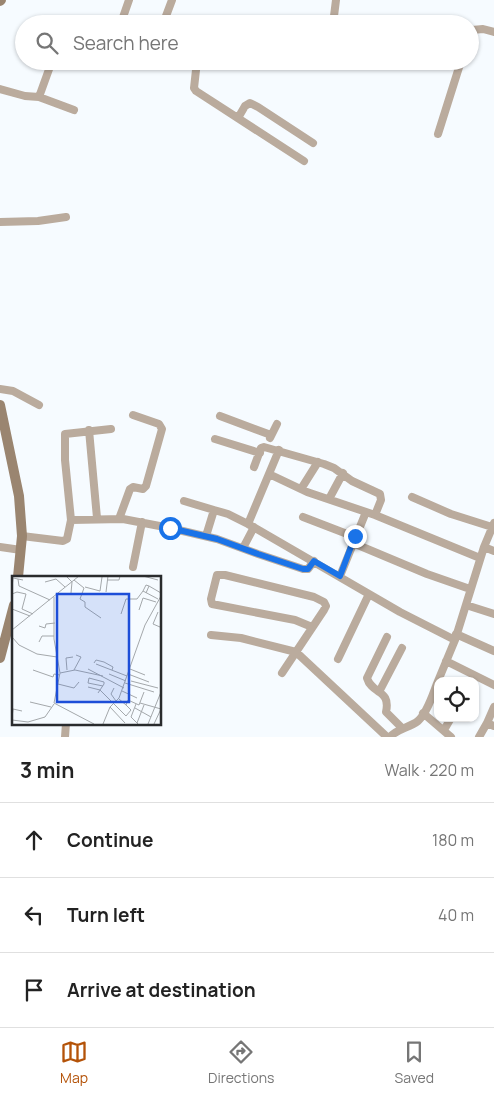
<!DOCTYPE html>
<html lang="en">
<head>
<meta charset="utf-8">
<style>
	:root { --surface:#fff; --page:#f2f2f2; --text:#222; --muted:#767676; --line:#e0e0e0; --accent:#b45309 }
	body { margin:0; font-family:Manrope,sans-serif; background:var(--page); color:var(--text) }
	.controls { position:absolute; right:15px; bottom:15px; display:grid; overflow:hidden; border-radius:10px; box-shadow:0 1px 4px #0004 }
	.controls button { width:45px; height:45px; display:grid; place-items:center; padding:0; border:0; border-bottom:1px solid var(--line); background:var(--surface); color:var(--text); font:25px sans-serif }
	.stop { position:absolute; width:15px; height:15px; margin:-11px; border:4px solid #1a73e8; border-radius:50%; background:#fff }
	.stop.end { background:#1a73e8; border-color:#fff; box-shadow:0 1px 5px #0008 }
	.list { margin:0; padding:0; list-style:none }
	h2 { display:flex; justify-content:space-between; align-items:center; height:65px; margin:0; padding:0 20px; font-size:21px }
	h2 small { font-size:16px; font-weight:400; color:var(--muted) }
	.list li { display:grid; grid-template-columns:32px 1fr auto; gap:15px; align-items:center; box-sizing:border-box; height:75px; padding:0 20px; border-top:1px solid var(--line) }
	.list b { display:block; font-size:19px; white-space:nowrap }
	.list em { font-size:16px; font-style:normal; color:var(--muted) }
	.icon { flex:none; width:28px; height:28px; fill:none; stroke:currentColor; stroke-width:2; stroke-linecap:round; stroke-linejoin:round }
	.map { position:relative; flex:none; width:494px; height:737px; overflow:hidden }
	.search { position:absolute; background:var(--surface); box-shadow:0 1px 4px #0004; left:15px; right:15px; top:15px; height:55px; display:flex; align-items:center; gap:12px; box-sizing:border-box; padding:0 18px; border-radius:28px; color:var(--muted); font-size:19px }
	.sheet { height:290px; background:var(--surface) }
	nav { display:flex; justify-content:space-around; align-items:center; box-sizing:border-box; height:70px; border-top:1px solid var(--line); background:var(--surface); font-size:14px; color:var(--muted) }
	nav a { display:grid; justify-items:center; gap:2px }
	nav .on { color:var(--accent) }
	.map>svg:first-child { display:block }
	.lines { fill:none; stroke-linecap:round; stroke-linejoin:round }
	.street { stroke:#baab9d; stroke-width:8 }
	.secondary { stroke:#9a8570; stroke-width:10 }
	.route { stroke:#1a73e8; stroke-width:6 }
	.inset-road { fill:none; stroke:#a4a8ab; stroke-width:1 }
	.view { fill:#1d4ed8; fill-opacity:0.15; stroke:#1d4ed8; stroke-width:2.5 }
	.inset-edge { fill:none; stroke:#292b2d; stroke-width:2.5 }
</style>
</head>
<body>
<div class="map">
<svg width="494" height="737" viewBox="0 0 494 737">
	<rect width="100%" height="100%" fill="#f6fbff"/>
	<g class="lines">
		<path class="street" d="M121,23L129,0
			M163,24L172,0
			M333,24L336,0
			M470,32L472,30L483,29L494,32
			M197,61L194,88L196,91L304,161
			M0,89L25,96L39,97L74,110
			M39,97L52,61
			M238,118L245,106L250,103L258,107L313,143
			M438,134L461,61
			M0,222L38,221L66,217
			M0,389L13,391L39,405
			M220,416L271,435
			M89,430L97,518
			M270,438L277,424
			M215,439L260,453
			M254,467L261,448L264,447L324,464L334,468L352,481L380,494L381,500L375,515
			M269,474L307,492L375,515L480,558
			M301,489L318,462
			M412,497L451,514L492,527
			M329,499L343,473
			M184,501L214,510L206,536
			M214,510L228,514L248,524L400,612L455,640
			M303,517L355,537
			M119,519L130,489L133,487L143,489L146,486L162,429L159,424L133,415
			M71,520L65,460V434L111,429
			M248,524L279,450
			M22,536L63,541L67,539L71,520L123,519L170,528L217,539L258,554L303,569H308L314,561
			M353,543L427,574L470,589
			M0,547L21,550
			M484,547L494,551
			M243,548L254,527
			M133,567L142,522
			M340,576L366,512
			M466,605L494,614
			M456,634L494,651
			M211,635L241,638L296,652L387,737
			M387,637L367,678C372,695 391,689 386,712L402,728
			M338,659L369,594
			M446,661L494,685
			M282,673L324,610L326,606L324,602L314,597L225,575H217L211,599L212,604L295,620L312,627
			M438,681L455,640L484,547L494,523
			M379,692L402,648
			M423,713L451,737
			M487,723L494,707
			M444,730L451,718
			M65,737L66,723
			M390,737C398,728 409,728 418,721C428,712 433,693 438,681
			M479,737L487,723L494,726"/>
		<path class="secondary" d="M0,1L1,0
			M0,405L19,496L22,536L18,577
			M0,658L14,605"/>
	</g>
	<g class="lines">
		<path class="route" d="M170,528L217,539L258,554L303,569H308L314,561L340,576L355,536"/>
	</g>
	<g transform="translate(12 576)">
		<rect width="149" height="149" fill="#f6fbff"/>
		<path class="inset-road" d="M54,0L60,6L59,17M131,0L146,4M6,3L7,10L38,24M62,4L72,12L68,23L73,26V31L89,42M95,4H107L108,0M33,6L44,3L53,11M137,10L134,9L131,15L146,23M73,11L88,15L90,1M0,12L1,2L11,4M94,16L96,0M134,17L137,10L149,17M0,18L5,16L14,18L10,33L21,38M42,21V63L48,97L42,127L82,148M0,33L18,40M127,34L131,22L144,26M146,36L141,48L148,51M109,38L114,23H125L131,15M27,50L33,52L34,48L43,47M0,54L67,0M0,61L7,69L25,78L45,81M27,66L30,60H42M82,87L84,84L92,86L101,91L100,94M84,88L115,100M76,93L112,112M118,93L133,99M21,94L41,101L42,98L48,99M55,94L54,82L61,81M62,94L69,81L64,79M48,97L63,94L91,100M97,98L114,105M116,98L137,106M119,105L146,112M113,107L142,116M46,108L62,112L67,106M76,111L88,114L114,140L119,134L114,129M102,112L99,118L104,125M110,115L125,122M86,117L92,108V106L77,102L76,107L91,110M107,123L114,129L116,124L127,129L132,116M18,126L39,131M128,127L149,133M124,128L119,141L126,148M98,131L113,147M123,132L139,141M0,142L1,133L10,135M0,144L16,146L33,141L42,128M125,147L132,129M91,148L98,131L107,122L133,49L149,20M136,148L149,116M142,148L149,133"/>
		<path class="view" d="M45,18H117V126H45Z"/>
		<rect width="149" height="149" class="inset-edge"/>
	</g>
</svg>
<div class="controls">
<button><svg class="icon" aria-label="locate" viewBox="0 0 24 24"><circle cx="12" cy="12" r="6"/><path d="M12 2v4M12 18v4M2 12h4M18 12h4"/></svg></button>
</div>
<div class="stop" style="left:170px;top:528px"></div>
<div class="stop end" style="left:355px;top:536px"></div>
<div class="search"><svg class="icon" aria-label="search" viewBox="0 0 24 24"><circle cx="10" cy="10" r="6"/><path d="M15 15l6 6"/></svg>Search here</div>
</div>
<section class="sheet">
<h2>3 min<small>Walk · 220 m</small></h2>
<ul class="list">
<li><svg class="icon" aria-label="ahead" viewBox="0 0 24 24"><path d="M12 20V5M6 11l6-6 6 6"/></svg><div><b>Continue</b></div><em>180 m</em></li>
<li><svg class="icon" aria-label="left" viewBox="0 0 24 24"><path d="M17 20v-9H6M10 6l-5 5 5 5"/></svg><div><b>Turn left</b></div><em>40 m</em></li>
<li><svg class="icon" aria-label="arrive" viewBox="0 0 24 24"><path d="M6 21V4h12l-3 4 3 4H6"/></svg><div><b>Arrive at destination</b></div></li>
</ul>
</section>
<nav>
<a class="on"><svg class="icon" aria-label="map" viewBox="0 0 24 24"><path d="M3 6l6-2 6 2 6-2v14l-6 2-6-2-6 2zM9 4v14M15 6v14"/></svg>Map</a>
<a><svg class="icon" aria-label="directions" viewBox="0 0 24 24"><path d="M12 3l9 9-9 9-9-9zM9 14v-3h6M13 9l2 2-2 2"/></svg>Directions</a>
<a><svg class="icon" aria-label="saved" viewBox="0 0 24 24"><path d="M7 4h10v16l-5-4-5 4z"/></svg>Saved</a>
</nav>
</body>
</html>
